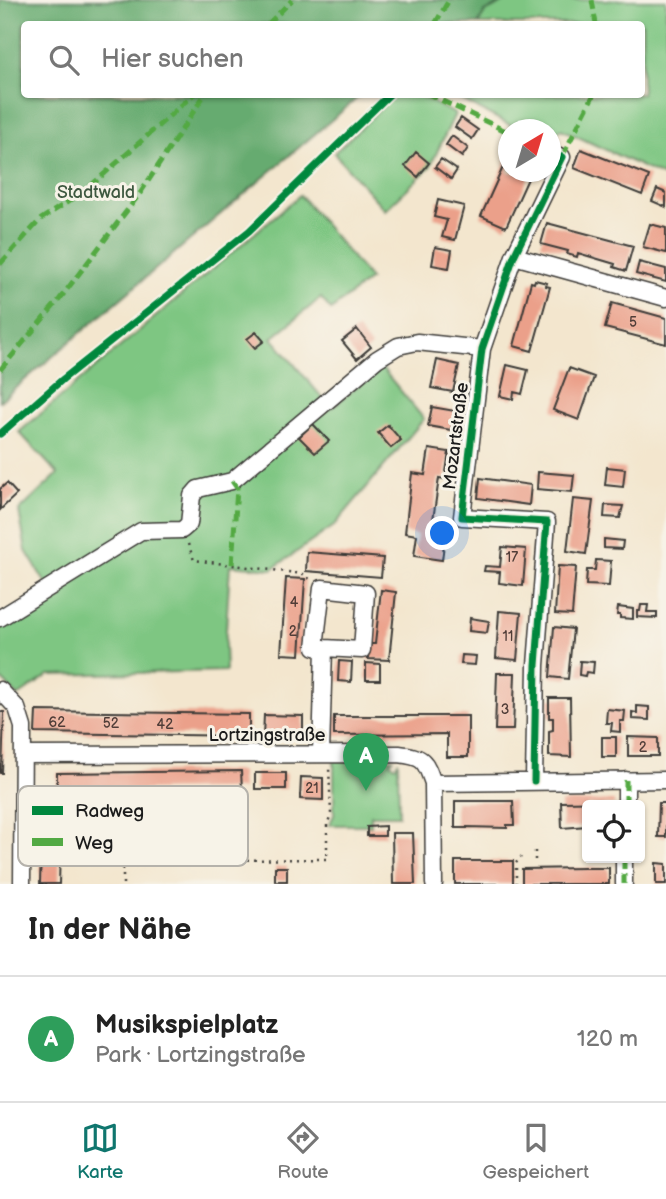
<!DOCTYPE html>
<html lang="de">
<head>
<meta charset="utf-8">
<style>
	:root { --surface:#fff; --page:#f2f2f2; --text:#222; --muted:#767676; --line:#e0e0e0; --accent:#0f766e }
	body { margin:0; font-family:"Balsamiq Sans",sans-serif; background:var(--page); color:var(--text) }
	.controls { position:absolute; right:21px; bottom:21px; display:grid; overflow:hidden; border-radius:7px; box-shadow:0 2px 5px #0004 }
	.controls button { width:63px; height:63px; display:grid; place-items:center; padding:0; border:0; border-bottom:2px solid var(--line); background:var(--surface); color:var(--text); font:35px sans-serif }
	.compass { position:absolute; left:498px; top:119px; width:63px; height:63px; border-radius:50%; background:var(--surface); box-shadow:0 2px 5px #0004; rotate:38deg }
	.you { position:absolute; left:443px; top:534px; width:24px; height:24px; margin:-18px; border:5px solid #fff; border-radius:50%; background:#1a73e8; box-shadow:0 0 0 10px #1a73e833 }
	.badge { display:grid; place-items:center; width:46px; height:46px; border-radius:50%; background:var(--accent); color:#fff; font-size:23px; font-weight:700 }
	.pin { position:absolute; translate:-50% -58px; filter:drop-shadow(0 2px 4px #0008) }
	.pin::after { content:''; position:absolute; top:37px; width:24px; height:21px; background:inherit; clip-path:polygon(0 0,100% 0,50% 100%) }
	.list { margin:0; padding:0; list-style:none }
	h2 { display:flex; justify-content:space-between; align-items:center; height:91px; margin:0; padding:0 28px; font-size:30px }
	h2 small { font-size:23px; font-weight:400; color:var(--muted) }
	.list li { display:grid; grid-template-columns:46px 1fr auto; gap:21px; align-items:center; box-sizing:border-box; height:126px; padding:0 28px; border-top:2px solid var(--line) }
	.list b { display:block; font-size:26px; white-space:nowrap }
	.list p { margin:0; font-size:23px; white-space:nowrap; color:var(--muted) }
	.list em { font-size:23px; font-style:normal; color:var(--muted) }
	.icon { flex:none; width:38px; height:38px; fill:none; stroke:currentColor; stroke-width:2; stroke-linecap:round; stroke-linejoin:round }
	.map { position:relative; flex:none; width:666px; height:884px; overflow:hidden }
	.search { position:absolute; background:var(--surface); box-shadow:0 2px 5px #0004; left:21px; right:21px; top:21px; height:77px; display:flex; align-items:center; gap:18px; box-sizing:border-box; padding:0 24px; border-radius:7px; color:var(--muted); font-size:26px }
	.sheet { height:217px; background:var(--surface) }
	nav { display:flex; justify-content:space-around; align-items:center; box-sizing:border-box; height:98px; border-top:2px solid var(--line); background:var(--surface); font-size:19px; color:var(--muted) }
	nav a { display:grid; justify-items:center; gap:4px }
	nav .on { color:var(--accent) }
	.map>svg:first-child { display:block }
	.green { fill:#7ec682; stroke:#4d714f; stroke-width:2 }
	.forest { fill:#66ab70; stroke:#416446; stroke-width:2 }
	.building { fill:#eba08a }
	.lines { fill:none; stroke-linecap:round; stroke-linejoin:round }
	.minor-casing { stroke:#3c3a37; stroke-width:19 }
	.path { stroke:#3c3a37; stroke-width:2.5; stroke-dasharray:2 5; stroke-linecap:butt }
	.minor { stroke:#fff; stroke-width:16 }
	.quiet { stroke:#52a943; stroke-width:5; stroke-dasharray:10 5; stroke-linecap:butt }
	.cycleway-casing { stroke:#f7f3e8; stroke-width:11 }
	.cycleway { stroke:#00873e; stroke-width:7 }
	.labels { text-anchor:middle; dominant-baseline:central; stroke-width:6; stroke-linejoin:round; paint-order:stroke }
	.number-label { font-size:14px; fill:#503d38 }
	.park-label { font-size:18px; fill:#3e5840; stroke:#f7f3e8 }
	.street-label { font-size:18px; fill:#1c1c1c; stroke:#f7f3e8 }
	.key { fill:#f7f3e8; stroke:#b5b2ab; stroke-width:2 }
	.key-label { font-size:19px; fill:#1c1c1c }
</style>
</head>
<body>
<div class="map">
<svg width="666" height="884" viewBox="0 0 666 884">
	<rect width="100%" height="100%" fill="#f7f3e8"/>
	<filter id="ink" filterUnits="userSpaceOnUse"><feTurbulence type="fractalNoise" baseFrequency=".0143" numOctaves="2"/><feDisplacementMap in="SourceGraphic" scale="14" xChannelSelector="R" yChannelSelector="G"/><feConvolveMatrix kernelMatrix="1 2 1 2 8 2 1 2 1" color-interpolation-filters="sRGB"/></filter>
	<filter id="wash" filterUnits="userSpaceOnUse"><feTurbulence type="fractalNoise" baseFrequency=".00686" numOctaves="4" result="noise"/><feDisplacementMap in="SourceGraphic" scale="28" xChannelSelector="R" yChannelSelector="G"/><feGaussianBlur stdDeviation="1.57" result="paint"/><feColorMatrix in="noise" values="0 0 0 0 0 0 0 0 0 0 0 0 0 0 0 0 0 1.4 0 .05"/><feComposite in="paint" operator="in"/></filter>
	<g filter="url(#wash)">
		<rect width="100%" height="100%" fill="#f3e6ce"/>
		<path class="green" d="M508,0H666V178L561,129L551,137L550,130L518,129L451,95L642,94V24H478L485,12Z
			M395,95H418L455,114L430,167L385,210L334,153Z
			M300,195L370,279L331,310L321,298L272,338L331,408L381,367L424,419L334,526L272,569L230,565L225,646L226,671L49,675L18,696L0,678V625L51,592L26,551L19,511L58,474L19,432Z
			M334,759H393L390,763L395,766L398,762L399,815H371V825H329L334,815Z"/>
		<path class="forest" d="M0,0H508L485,12L478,24H24V94L361,95L0,401Z"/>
		<g id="blocks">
			<path class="building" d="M461,118L478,130L472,139L455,127Z
				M452,136L468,148L462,157L446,145Z
				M581,149L649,176L642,195L574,168Z
				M416,152L429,163L418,177L405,166Z
				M508,156V172H531L506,227L481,216Z
				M441,159L457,170L451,179L435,167Z
				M657,189L666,193V207L652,201Z
				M438,200L464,206L455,240L442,237L447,220L434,217Z
				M547,223L633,246L626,271L614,267L615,264L578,253L577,257L567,254L568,251L541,244Z
				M650,224L666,228V253L643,247Z
				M435,247L452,250L449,268L432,265Z
				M639,262L666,269V282L636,274Z
				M535,280L547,283L546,286L550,287L532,351L514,346L531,282L534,283Z
				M612,303L666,318V344L605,328Z
				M357,329L371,347L357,359L342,341Z
				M256,332L264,341L255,348L247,339Z
				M437,360L459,365L453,392L431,388Z
				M507,365L528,370L522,394L514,392L513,399L500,396Z
				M569,368L594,377L579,420L553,410Z
				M432,407L455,411L451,430L428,426Z
				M313,424L329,441L315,453L299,437Z
				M388,425L401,440L391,448L378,433Z
				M429,449L449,452L445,479L439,478L431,534L445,536L442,560L414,556L417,535L405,533L412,473L425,475Z
				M607,467L625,469L623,487L605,485Z
				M538,472L574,475L572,492L537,489Z
				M480,478L531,485L529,505L478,498Z
				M7,483L17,494L0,510V489Z
				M573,499L593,501L586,554L567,551Z
				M605,505L623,506L620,518L604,517Z
				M604,539L623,541L622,549L604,548Z
				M502,547L526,549L523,586L499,583L500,572L484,571L485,566L500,567Z
				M307,552L383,558L381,577L306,571Z
				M596,560L611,561L609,586L586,585L587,570H595Z
				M558,566L576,567L572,615L555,614Z
				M286,578L305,579L300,655L281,654Z
				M381,590L396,592L389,660L368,659L369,644H375Z
				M641,605H648L647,612H657V618L637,617V611H640Z
				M618,607L633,609V619L620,618V615H617Z
				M499,611L521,613L517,660L496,658Z
				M470,618L489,621L487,633L469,631Z
				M554,627L573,629L568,679L550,677Z
				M462,655L476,656L475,665L461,664Z
				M339,661L352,662L351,682L338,681Z
				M580,661L594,662L593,673L586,672L585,676L579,675Z
				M366,663L380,664V680H366Z
				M497,673H515L513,730H495Z
				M549,698H570L571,757L549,756V731L553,730V718H549Z
				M637,706L649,707V720L632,719V712L637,713Z
				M607,709L625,711L624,721H620V732L611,731L612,723H606Z
				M36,711L249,714V736L35,733Z
				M0,712H4L2,773H0Z
				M264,715L303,716V738L263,737Z
				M334,716H468V757H447V734L334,735Z
				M602,737H616V757H602Z
				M628,737L658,738V756H628Z
				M241,771L242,789L57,791V773Z
				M255,773H286V789H255Z
				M301,777L323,778V800L300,799Z
				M455,801H513L514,825H507V828L467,827V828H455Z
				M614,801V805H587V826L562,828L561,802Z
				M659,803H666V837H658Z
				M42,814L61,815L59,884H40Z
				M385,826V836H367V827Z
				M392,833H413L415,884H393Z
				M455,861H513V884H455Z
				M656,863L666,864V884H656Z
				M275,867H287V881H275Z
				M585,868H609V884H522V869Z"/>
		</g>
	</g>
	<g filter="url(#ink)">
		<use href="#blocks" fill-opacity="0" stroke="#3c3a37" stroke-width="2"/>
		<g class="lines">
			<defs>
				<path id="minor" d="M514,256L666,298
					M0,618L141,531L182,530L189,524L192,496L198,489L232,481L377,359L398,346L417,342L482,349
					M0,690L17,708L23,727L22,884
					M321,753L324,648L315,647L322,588L366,593L362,650L324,648
					M23,755L399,754C424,757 425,760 433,783L666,780
					M534,781L536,665L547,522L462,517L482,349L514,256L562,157
					M433,783L434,884
					M626,805V780
					M624,884V858"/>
			</defs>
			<use href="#minor" class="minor-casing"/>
			<path class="path" d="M188,544L194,560L303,574L311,580
				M535,860V850
				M123,884V861L327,859V825L331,814L329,768
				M516,884V863L521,857"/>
			<use href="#minor" class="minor"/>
			<path class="quiet" d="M592,0L596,24
				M268,24L292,0
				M435,24L449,0
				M428,94L508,132
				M550,151L562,157L594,94
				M0,264L41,219L85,191L194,94
				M0,370L59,300L141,192L205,94
				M232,481L237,488L232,565
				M626,805V780
				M624,884V858"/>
			<defs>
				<path id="cycleway" d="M0,434L63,379L249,231L390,94
					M534,781L536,665L547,522L462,517L482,349L514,256L562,157"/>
			</defs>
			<use href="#cycleway" class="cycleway-casing"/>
			<use href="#cycleway" class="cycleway"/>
		</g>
	</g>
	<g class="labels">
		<g class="number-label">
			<text x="633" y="322">5</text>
			<text x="512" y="557">17</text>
			<text x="294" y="602">4</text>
			<text x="293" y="631">2</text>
			<text x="508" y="636">11</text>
			<text x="505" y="709">3</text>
			<text x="57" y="722">62</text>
			<text x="111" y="723">52</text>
			<text x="165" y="724">42</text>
			<text x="643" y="747">2</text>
			<text x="312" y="788">21</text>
		</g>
		<g class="park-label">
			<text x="96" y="192">Stadtwald</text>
		</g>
		<g class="street-label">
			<text transform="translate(456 436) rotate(-83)">Mozartstraße</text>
			<text x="267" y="735">Lortzingstraße</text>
		</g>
	</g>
	<rect x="18" y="786" width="230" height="80" rx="10" class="key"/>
	<rect x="32" y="806" width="31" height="9" fill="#00873e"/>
	<rect x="32" y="838" width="31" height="8" fill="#52a943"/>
	<g class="key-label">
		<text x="75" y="817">Radweg</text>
		<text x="75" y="849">Weg</text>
	</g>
</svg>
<div class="controls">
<button><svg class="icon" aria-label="locate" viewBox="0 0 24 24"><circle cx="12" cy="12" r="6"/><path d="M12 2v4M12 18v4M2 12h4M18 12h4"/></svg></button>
</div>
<svg class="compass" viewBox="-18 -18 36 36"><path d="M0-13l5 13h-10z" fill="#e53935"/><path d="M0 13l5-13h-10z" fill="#767676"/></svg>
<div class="you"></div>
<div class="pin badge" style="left:366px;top:791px;background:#2e9e5b">A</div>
<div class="search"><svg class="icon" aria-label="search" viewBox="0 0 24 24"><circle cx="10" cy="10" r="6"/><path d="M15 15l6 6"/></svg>Hier suchen</div>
</div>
<section class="sheet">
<h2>In der Nähe<small></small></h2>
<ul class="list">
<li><span class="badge" style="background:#2e9e5b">A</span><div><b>Musikspielplatz</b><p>Park · Lortzingstraße</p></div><em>120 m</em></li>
</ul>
</section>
<nav>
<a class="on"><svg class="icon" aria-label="map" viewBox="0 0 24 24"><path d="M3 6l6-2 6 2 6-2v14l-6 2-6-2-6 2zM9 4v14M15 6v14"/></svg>Karte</a>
<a><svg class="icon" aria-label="directions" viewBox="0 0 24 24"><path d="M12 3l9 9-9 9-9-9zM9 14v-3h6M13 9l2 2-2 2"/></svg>Route</a>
<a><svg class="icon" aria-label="saved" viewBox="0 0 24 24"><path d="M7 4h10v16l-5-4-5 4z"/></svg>Gespeichert</a>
</nav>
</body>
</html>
